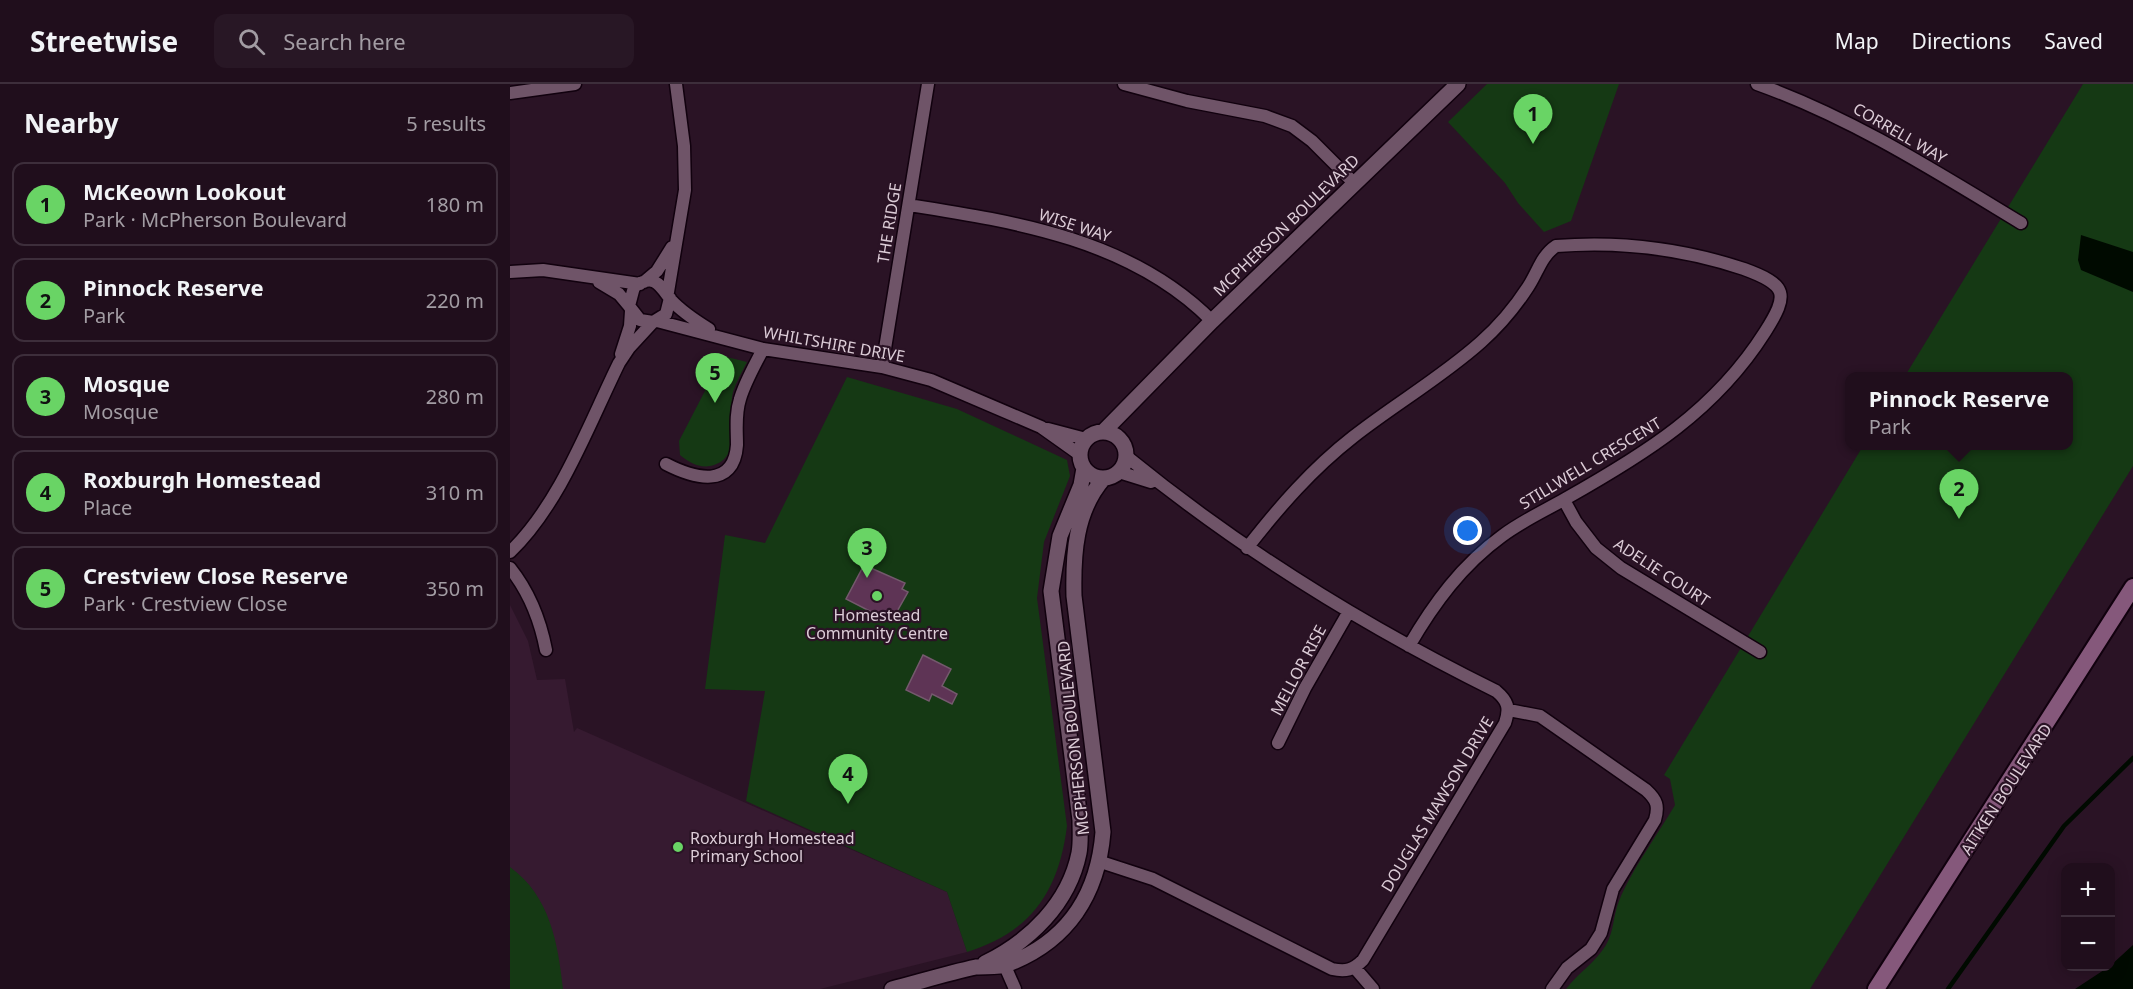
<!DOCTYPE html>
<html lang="en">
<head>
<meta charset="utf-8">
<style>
	:root { --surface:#200e1c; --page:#281725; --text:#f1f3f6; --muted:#a29ca3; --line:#3d2e3b; --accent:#69d465 }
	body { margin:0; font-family:"Noto Sans",sans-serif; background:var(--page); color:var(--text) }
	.controls { position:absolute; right:18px; bottom:18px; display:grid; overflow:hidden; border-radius:12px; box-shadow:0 3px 15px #0003 }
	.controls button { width:54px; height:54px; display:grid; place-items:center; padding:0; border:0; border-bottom:2px solid var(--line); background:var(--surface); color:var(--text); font:30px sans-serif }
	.you { position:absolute; left:958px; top:447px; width:21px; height:21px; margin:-15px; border:4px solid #fff; border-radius:50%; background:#1a73e8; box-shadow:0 0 0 9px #1a73e833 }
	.badge { display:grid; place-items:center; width:39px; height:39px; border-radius:50%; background:var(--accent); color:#111; font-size:20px; font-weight:700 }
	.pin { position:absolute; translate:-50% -50px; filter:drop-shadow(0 2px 3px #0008) }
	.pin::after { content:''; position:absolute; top:32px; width:21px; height:18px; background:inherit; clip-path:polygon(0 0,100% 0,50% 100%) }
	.popup { position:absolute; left:1335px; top:288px; width:228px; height:78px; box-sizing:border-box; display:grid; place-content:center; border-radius:12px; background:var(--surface); filter:drop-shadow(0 2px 4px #0005); font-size:20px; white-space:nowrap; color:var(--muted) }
	.popup b { font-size:22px; color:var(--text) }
	.popup::after { content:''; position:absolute; left:50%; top:100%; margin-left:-12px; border:12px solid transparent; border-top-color:var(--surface) }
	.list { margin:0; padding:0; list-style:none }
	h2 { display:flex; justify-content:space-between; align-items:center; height:78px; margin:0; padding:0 24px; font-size:26px }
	h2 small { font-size:20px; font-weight:400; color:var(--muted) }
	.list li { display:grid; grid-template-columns:39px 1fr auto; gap:18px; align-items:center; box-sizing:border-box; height:84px; margin:0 12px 12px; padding:0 12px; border:2px solid var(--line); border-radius:12px }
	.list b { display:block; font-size:22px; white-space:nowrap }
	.list p { margin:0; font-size:20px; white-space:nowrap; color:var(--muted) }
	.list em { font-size:20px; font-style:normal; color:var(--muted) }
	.icon { flex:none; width:33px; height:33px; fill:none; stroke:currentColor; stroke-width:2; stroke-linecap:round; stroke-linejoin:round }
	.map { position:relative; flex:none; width:1623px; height:905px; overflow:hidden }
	header { display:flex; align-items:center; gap:36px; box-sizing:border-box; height:84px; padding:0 30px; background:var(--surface); border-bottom:2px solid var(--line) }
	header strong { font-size:28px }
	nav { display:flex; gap:33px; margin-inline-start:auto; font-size:21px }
	.search { width:420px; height:54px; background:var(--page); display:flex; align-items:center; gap:15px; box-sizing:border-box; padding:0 21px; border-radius:12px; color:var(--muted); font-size:22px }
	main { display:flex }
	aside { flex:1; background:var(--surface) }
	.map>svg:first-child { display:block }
	.built { fill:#361a30 }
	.green { fill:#153914 }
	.water { fill:#000a00 }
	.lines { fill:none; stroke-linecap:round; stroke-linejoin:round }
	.stream { stroke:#000a00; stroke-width:4.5 }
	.building { fill:#5e3455; stroke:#74596d; stroke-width:1.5 }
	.minor-casing { stroke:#11010e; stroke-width:15 }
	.tertiary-casing { stroke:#11010e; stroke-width:18 }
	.secondary-casing { stroke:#11010e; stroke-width:20 }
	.minor { stroke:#6f5468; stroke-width:12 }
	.tertiary { stroke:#6f5468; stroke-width:15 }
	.secondary { stroke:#85587b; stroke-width:16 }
	.poi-dot { fill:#69d465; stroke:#2a1325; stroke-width:2 }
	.labels { text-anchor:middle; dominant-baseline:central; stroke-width:4.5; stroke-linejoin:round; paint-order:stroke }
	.street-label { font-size:16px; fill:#dcccd7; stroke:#2a1325 }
	.poi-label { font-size:16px; fill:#dcccd7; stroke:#2a1325 }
</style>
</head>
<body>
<header>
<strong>Streetwise</strong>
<div class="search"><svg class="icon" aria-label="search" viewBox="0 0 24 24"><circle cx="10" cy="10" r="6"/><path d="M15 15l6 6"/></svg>Search here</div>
<nav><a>Map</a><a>Directions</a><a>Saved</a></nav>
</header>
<main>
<aside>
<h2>Nearby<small>5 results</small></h2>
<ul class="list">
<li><span class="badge">1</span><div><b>McKeown Lookout</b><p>Park · McPherson Boulevard</p></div><em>180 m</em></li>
<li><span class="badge">2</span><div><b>Pinnock Reserve</b><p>Park</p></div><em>220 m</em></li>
<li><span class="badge">3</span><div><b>Mosque</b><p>Mosque</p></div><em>280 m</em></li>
<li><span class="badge">4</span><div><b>Roxburgh Homestead</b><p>Place</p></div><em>310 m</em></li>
<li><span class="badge">5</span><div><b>Crestview Close Reserve</b><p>Park · Crestview Close</p></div><em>350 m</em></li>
</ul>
</aside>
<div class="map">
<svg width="1623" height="905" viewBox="0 0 1623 905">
	<rect width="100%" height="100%" fill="#2a1325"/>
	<path class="built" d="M0,521L18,557L27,596L55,595L64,648L67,644L437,808L457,868L310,905H0Z"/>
	<path class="green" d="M977,0H1109L1061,137L1034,148L1008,119L995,99L938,38Z
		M1573,0H1623V382L1300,905H1056C1068,889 1086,878 1096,861C1104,847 1103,832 1109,817C1121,787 1148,750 1165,721L1160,695L1154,691L1353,362H1558V292H1395Z
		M213,272L237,278C232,288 226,298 223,308C217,332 235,375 200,382C189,384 178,378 170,371L169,357Z
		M337,293L447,325L557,376L560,392L534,458L527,514L557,742C549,806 522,848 457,868L437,808L236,717L255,607L195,605L215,451L255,459Z
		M0,783C40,812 48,859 53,905H0Z"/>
	<path class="water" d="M1571,151L1623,168V208L1571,186L1568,176Z
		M1623,861V905H1565L1600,882Z"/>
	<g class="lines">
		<path class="stream" d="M1438,905L1554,742L1623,674"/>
	</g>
	<path class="building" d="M354,481L395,499L392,505L398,508L381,538L336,515Z
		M413,571L441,585L432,602L447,610L442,620L422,610L419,617L396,606Z"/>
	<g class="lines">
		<defs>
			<path id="minor" d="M614,0L677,17L755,32L782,42L802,57L844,99
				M1247,0C1342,34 1425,87 1511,139
				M0,9L65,0
				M399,121C507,138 622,156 702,237
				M0,188L33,186L130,200
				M89,198L109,210L119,222
				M134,198L147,187L162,163
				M158,208L175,106L174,62L166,0
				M160,214L156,230L143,238L130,236L119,222L124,203C145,188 150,202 161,216C171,227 186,237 199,245
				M147,237L253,265L372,283L421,296L531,343L569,370
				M111,270L120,242L121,227
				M372,283L418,0
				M538,345L576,355
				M156,380C183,394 224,406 227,361C227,346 225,330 230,315C235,298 245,281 253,265
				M609,388L641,398
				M1054,416L1066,438L1086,464L1111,484L1250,568
				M737,464C769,423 802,385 843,353C885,320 932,293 971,258C989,242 1005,223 1018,203C1028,188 1031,172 1046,162C1109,157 1174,165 1234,185C1278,201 1279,210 1255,248C1205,327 1135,370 1055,415C1034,427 1012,437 992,452C952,481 924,519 899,562
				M0,468C50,420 78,342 109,279L119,264L143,238
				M0,484C20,509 30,535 36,566
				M999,626L1030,632L1136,706C1147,716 1149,722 1145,736L1103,805L1091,849L1081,865L1057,884L1042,905
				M768,659L795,604L838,529
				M591,778L643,795L822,885C836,888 843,886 853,876L995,639C1000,624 998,617 986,607C854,542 730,465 616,372
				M491,873L505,905
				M845,884L863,905"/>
			<path id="tertiary" d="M593,348L702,237L948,0
				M570 371a23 23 0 1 1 46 0a23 23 0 1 1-46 0Z
				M475,879C520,857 559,819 569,769C571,758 570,747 570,736L541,507L550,452L571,401L574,384
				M382,905C409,898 438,889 466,883C476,882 488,884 498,880C558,857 588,810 593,748L564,512C563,471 565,427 594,394"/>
			<path id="secondary" d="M1366,905L1623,503"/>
		</defs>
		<use href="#minor" class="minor-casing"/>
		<use href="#tertiary" class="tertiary-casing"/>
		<use href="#secondary" class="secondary-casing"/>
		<use href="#minor" class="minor"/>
		<use href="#tertiary" class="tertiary"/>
		<use href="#secondary" class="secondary"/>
	</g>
	<g class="poi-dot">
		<circle cx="367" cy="512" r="6"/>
		<circle cx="168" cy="763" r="6"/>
	</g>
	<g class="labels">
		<g class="street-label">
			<text transform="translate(1390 49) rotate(30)">CORRELL WAY</text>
			<text transform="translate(379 139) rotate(-81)">THE RIDGE</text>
			<text transform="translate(565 141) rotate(18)">WISE WAY</text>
			<text transform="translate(776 141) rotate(-44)">MCPHERSON BOULEVARD</text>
			<text transform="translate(324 260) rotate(10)">WHILTSHIRE DRIVE</text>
			<text transform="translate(1080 379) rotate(-31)">STILLWELL CRESCENT</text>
			<text transform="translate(1152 488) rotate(33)">ADELIE COURT</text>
			<text transform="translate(788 586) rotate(-62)">MELLOR RISE</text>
			<text transform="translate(563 654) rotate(-96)">MCPHERSON BOULEVARD</text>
			<text transform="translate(1496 705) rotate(-57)">AITKEN BOULEVARD</text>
			<text transform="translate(927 720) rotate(-59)">DOUGLAS MAWSON DRIVE</text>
		</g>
		<g class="poi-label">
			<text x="367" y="531">Homestead<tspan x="367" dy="18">Community Centre</tspan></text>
			<text x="180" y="754" text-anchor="start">Roxburgh Homestead<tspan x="180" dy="18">Primary School</tspan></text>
		</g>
	</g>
</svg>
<div class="controls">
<button>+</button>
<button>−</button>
</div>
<div class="you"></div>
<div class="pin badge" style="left:1023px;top:60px">1</div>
<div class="pin badge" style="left:1449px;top:435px">2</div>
<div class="popup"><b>Pinnock Reserve</b>Park</div>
<div class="pin badge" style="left:357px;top:494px">3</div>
<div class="pin badge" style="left:338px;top:720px">4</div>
<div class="pin badge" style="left:205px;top:319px">5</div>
</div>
</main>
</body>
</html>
